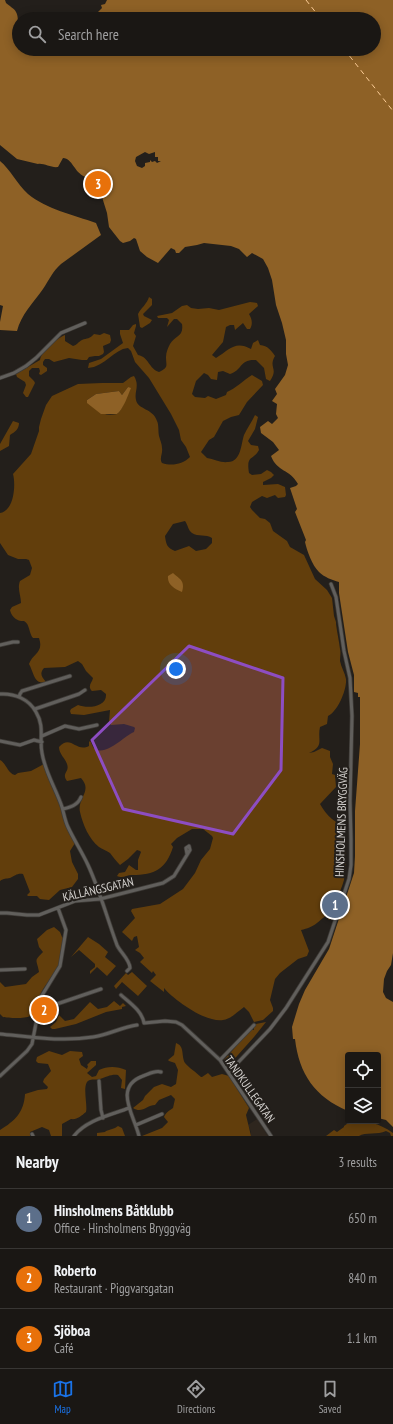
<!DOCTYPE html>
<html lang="en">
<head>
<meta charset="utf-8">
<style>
	:root { --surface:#1a1714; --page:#272422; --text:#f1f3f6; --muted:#9f9fa0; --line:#383634; --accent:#1a73e8 }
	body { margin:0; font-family:"PT Sans Narrow",sans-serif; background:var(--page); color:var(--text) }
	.controls { position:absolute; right:12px; bottom:12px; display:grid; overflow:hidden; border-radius:4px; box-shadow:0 2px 10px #0003 }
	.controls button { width:36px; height:36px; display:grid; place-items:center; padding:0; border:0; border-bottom:1px solid var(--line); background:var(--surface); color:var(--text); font:20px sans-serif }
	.you { position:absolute; left:176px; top:669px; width:14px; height:14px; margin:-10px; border:3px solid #fff; border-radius:50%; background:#1a73e8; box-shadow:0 0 0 6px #1a73e833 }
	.badge { display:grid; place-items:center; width:26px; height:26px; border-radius:50%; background:var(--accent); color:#fff; font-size:13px; font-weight:700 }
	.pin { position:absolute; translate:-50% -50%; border:2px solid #fff; box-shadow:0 1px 4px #0006 }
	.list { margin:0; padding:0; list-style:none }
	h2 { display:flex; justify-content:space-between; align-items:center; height:52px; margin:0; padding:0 16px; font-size:17px }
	h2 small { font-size:13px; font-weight:400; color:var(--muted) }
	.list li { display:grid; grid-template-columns:26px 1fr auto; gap:12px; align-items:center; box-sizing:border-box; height:60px; padding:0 16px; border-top:1px solid var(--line) }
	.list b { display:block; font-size:15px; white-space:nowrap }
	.list p { margin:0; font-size:13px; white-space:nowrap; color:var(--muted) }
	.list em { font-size:13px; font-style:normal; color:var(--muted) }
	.icon { flex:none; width:22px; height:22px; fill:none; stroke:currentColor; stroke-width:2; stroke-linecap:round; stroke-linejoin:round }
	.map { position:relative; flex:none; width:393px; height:1136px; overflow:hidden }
	.search { position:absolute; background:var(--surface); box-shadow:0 2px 10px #0003; left:12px; right:12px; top:12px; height:44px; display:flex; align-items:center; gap:10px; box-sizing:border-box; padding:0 14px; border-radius:22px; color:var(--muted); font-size:15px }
	.sheet { height:232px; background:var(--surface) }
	nav { display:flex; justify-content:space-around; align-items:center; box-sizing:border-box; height:56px; border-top:1px solid var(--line); background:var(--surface); font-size:11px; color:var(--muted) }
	nav a { display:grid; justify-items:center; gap:2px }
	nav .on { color:var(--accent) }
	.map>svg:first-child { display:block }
	.built { fill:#2e261e }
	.green { fill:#623e0c; fill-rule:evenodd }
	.water { fill:#8e6126; fill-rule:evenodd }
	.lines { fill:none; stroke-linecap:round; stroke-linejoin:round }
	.ferry { stroke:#fdcd96; stroke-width:1; stroke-dasharray:5 4; stroke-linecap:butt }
	.minor-casing { stroke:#3f3c38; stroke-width:4.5 }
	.minor { stroke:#615f5c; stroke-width:3 }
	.marked { fill:#8d4dc2; fill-opacity:0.2; stroke:#8d4dc2; stroke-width:3; stroke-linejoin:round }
	.labels { text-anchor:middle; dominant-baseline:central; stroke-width:4; stroke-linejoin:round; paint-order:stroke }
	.street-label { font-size:12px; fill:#d5d2cf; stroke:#231f1b }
</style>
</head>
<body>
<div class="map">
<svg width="393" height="1136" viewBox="0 0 393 1136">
	<rect width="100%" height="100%" fill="#231f1b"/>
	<path class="built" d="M257,1119L268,1136H251V1132L248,1125Z"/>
	<path class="green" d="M149,297L152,299V305L143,314L144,316L152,320L150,323L142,328L140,327L138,314C141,308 147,304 149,297Z
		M250,302L257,303L258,306L249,314C252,319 253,324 250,329H247L243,323L235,330L234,325H230L226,327L223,342L212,355L216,358C229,350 235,340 251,349L253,343L258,340L260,345C268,346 271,350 275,356C268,368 279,368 270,381L266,379L264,368L256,360C239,359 243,370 230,374L223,371L218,372L217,380L211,379L208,375L204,373L196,381L192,394L195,397L205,398L208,396L216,399L226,395L227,392C235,389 244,380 252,375L262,381L263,385L247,402L239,415L231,417L223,421L214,437L209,440L201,452L207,458C214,459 221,463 228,462C241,462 241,444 244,435C247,428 252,422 255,415L258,417L255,429L248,441L251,445L258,446L259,450C253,461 246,454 249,473L252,475L261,474L267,470L271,472L274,475L271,478L263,482V485L278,484L285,487L286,495L285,497L278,498L275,495L267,498L262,496L252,502L250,507L252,510L260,518L265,519L270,523L273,531L287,541L290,547L304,555L315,579L327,590L332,598L334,616L336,622V624C337,632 339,641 340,649C341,653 340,657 340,661C341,667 345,673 346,679C347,689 338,711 328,716L327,724L320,727C317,740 325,746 309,753L314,752L322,748L330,751V757L333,764L332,774L335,775L336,787L320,804C323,809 327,815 332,819C334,821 337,822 339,824C349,836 346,865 344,880C342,887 339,894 336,901H333L331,909L333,911L330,920L328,919L327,915C316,923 315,927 301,930L309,951L307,956L298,959L280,973L275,979L270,1000L273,1008V1011L263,1020L254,1022L249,1012L244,1007C237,1012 231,1019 223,1020C206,1023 174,1000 164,988V992L150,981L156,975L153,971L152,973L140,962L144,958L140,953L135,950L139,947L137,936L134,937L132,941L122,932L135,918L131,911L132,909L160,904L183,889L195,873L201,860L210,849L213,838L212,836L203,829H192L177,838L171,844L173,847C166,869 155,875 132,875C126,875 123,879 117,876L119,873L125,872L129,865L136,870H138V860L141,852L140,851L137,850L128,859L120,865C116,861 113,857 110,853C107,851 102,849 99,847C89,839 83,825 80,812C77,798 93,791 81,778L67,781C61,773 70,772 67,764C65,758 59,754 59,747C71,734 76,753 89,746V742L90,741C92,743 92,747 95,749C107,756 124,736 134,732L135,728L134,727L124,724L111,725L109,722L110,710L84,715L71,714L70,711L71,709L78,705C88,709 107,707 106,694L101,690L92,691C87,686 92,683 93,678L86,671L82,664L78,661L65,667L44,668C39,674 42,677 46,682C34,685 34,673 29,664C33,653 44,653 39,638H33C29,634 30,624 24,621C23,621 22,621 21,621C15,620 11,615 10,610L12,607L21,603C21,595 17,589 20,581L30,575L32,568L29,560L26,559H18L8,555L0,543V513C14,511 16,485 13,474L31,454L39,431V427L41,419L46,405L52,396L78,384L102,383H123L131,377L134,376C140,386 134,391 136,400C138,410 153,408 157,421C159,425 158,431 159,436C160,440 162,444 162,448C163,454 159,458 162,463C171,466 182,465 190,457L186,447L181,440L179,430L171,414L149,378L135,362L131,351L128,348C114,349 105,367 88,368L89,363L101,359L123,343L120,334V330H129L133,325L136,324V326L134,333L136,336L133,346L138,355C149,357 149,369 159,372C169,367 166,366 166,357C166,352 168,348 170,344C175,335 184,337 182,324L177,319H174L167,327L169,320L167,318H158L157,316L172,313L182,306L187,305L191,308L198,309L209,308L219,310ZM128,387L130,390C125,398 124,408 117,414C102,417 96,410 87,400L96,394L119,391L122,395ZM185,521C188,525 188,530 192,533C198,537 206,534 212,538V543L206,549L196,551L189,546L175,551C167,548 166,544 165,536L173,524Z
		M104,333L110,335L111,340L110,343L103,346L104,352L103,354L99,356H95L89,357L87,360H82L69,358L54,362L49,359H45L43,362V365L47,368V371L41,375L39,374L40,371L39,368H32L29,371V376L34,381L35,383L28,397H26L23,393L26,385L25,382L17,377L16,374L40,360C42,350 56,339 65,335V341L73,346C77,345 78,342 82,340C87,338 90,339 94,334L100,335Z
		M13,421L19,423C19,429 15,432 10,435L9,446L0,451V444Z
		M0,760C7,764 7,773 15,775L18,773L31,771L44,764L61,808L65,824L75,843L70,851L72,862L78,874V879L72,887L60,890L49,900L40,899L37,896H28L27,895L30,892L23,874C17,873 15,876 10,878C6,879 4,878 0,881Z
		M54,927L60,932L62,937L63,938C64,947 61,963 56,971C51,979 44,986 40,995C37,1003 38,1011 30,1016C25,1019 8,1018 3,1017L0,1014V982L5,987L26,984L32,977L39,972C37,959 33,962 43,952L39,947L37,939L47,930Z
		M88,937L99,944L108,952L105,957L116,966L107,976L97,967L90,974V971L95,967V964L79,950L71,957Z
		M132,972L147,986L138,996L122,982L116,989L114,986L126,973L128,975Z
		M114,1001L120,1006L123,1003L126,1006L122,1007V1009L106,1012L76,1024L55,1029H52L50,1027L56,1022L59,1015L65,1021L74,1019L90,1002L98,1009L107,1007Z
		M266,1022L254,1037L229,1065H227L224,1060L251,1029L254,1030V1026L256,1024Z
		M176,1043C185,1046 181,1056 185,1063C188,1067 197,1073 201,1077H202L208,1073L212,1077L222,1074L229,1076L249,1108L246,1115L251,1136H142L162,1128L168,1122L164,1117C166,1112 169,1111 173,1108L175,1099L171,1095L159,1100L155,1105C147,1105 142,1114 133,1108L143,1100L145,1096L154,1087L162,1084L171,1087L176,1084L178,1070L175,1063L169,1061L168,1060L174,1055Z
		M49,1051L62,1055L70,1051L82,1052L83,1056L79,1059L81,1065L87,1069L88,1066L87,1065L91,1061H96V1065L87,1073L92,1077L96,1076L99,1070C107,1066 117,1066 126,1070L125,1089L121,1088L122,1080L118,1075C111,1074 107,1077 100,1079C96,1080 93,1079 90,1080C81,1082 88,1105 86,1112C81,1116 77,1120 71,1119L62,1124V1136H51L49,1130L42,1127L30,1132V1136H0V1130C15,1121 24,1112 25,1094L38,1090L47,1089L48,1087L43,1082L44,1079L51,1071L48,1064L38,1063L36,1061L37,1057Z
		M351,1121C368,1121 379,1123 393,1133V1136H391L390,1133L386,1131C378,1135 365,1132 359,1136H326L334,1130L337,1132L344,1127V1126Z
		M118,1126L122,1128L125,1136H97V1133L105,1132L106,1131L115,1128Z"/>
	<path class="water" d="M0,0H5L6,3C9,6 14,8 16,12C19,17 17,23 19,28V49H374V19H118L123,15L122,12L121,15L115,19H79L83,13L86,12L88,18L94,13H97L102,8L101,5L105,4L107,0H393V953L391,965L387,971L384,979L383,992L386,998L393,1002V1127L386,1120L378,1118V1055H348V1111C315,1097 299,1074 295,1039H293L292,1027L299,1004L305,990L329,949L354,873L355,856V811L360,744V697H358V693L354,692V675L348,652L339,593V582C332,580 324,577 319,572C312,565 307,551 305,542L306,540L295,512L297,509L290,488L296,486L298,484C290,469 277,472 271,456L279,450L273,442L261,433L260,427L268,421L272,424L278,418L276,414L277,404L272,401L277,394L275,389L285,375L288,365L286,354V340L282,323L276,305L272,280L268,268L263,259L252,253L247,257L239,249L231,246L204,243L197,245L185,247L179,253H176L175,250L171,248L158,263L147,257L140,251L136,239L134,238L130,241L123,243L120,241L109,227L107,213L102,197L108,185L111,184L110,182L111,179L109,178L104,182L101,180V170L97,172L95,169L88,176L85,177C73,171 73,159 63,158L58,167C51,168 44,163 38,164L17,159L0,145ZM145,152L149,154L155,152V157H158V161H161L157,163L155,161L152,162L150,160V162L145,163V166L142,168L137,166L135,161L136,157Z
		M0,161C10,169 17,184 28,194C46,209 74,215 96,223L101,235L61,264C53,271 49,280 43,289C33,303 21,315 17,331L0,330V322L3,306L0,305Z
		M128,387L131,388C128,395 123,410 117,414H101L87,403V400L96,394L119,391L122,395Z
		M173,573C181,580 185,581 182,592C174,589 167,584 168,576Z"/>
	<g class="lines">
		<path class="ferry" d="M306,0L321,19
			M344,49L393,111"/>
		<defs>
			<path id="minor" d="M0,378L14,373L26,366L36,358L61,333L85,323
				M0,645L13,642H18
				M0,694C14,693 29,699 36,712C45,727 39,738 42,753C45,772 56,789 62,807C64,814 65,821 68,827C74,840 82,852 88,865C100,891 107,918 117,945C120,952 130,960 130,968L127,971
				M19,697L20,694L22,691L70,676
				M35,709L79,694L85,690
				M42,736L65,726L79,729L97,725
				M0,741L20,745L34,740L42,742
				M63,809C71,807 78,805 81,797
				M0,913H7L27,915H39L75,901L100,899L163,883L174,876L190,850L189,846L186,848L187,854
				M0,970L25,969
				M121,995C130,1003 142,1011 144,1023L165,1021L176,1022L182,1025L220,1060L271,1136
				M40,1004L54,1005L101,989
				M0,1034C31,1037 62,1042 93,1037C108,1035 122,1027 137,1025
				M220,1060L254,1025
				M229,1072L270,1029L286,1008L328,942L349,879L351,865V839L350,801L352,716L350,678L344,651L336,597L331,584
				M0,1076L27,1051L32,1044L41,997L60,966L66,930L58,908
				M99,1081L101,1110L103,1118
				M136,1125L162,1114
				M32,1134L33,1136
				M74,1136C86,1120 111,1115 129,1108
				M139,1136C134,1115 113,1087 143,1076C149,1074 155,1070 161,1072"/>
		</defs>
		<use href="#minor" class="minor-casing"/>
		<use href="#minor" class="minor"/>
	</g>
	<path class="marked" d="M189,646L283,678L281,770L233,834L123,809L92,740Z"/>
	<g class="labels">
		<g class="street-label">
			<text transform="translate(341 822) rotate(-88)">HINSHOLMENS BRYGGVÄG</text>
			<text transform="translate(98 889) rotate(-13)">KÄLLÄNGSGATAN</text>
			<text transform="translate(250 1089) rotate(55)">TANDKULLEGATAN</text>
		</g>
	</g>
</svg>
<div class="controls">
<button><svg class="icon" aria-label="locate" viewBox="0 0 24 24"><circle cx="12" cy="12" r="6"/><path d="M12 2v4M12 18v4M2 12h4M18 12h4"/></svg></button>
<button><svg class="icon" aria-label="layers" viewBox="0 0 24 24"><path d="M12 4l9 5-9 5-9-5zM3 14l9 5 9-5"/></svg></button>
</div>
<div class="you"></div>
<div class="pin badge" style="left:335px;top:905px;background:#5c6f8a">1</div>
<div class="pin badge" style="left:44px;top:1010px;background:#e8710a">2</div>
<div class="pin badge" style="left:98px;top:184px;background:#e8710a">3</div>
<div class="search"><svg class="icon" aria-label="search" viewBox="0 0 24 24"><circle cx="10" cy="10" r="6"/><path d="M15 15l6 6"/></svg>Search here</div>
</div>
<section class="sheet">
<h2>Nearby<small>3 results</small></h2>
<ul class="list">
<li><span class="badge" style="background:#5c6f8a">1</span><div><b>Hinsholmens Båtklubb</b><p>Office · Hinsholmens Bryggväg</p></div><em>650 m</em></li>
<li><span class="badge" style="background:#e8710a">2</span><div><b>Roberto</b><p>Restaurant · Piggvarsgatan</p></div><em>840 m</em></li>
<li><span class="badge" style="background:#e8710a">3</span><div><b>Sjöboa</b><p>Café</p></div><em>1.1 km</em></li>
</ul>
</section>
<nav>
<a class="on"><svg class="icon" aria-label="map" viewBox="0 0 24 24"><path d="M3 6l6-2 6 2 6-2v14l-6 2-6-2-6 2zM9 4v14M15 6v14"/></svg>Map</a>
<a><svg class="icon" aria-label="directions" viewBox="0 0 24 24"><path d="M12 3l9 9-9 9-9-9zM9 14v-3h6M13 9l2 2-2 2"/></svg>Directions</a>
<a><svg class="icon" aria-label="saved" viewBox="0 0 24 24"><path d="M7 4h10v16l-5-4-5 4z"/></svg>Saved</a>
</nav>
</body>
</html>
